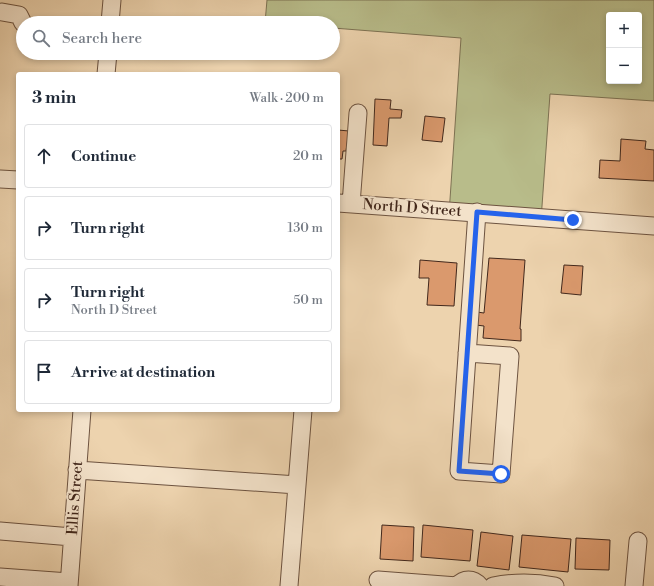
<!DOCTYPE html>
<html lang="en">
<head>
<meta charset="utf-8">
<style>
	:root { --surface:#fff; --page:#f6f6f7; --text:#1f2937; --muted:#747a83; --line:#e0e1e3 }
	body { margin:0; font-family:"Libre Bodoni",serif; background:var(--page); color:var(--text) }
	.controls { position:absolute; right:12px; top:12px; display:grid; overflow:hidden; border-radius:4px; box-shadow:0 2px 6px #0003 }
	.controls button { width:36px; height:36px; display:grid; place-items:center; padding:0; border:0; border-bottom:1px solid var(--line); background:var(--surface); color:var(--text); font:20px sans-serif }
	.stop { position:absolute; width:12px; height:12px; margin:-9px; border:3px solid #2563eb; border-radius:50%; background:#fff }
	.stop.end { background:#2563eb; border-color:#fff; box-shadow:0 1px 4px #0008 }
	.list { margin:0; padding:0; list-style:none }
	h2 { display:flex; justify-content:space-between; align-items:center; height:52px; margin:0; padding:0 16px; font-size:17px }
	h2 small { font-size:13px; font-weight:400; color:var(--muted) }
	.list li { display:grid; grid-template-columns:26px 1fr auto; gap:12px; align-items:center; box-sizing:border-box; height:64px; margin:0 8px 8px; padding:0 8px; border:1px solid var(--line); border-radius:4px }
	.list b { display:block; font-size:15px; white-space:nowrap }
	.list p { margin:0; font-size:13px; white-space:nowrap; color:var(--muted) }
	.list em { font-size:13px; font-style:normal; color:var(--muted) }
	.icon { flex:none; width:22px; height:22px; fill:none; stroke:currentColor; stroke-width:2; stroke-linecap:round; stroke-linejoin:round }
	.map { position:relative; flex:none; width:654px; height:586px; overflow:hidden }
	.search { position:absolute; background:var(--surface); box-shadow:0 2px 6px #0003; left:16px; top:16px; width:324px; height:44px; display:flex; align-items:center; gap:10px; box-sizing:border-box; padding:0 14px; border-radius:22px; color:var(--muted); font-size:15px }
	.panel { position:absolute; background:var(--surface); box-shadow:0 2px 6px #0003; left:16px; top:72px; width:324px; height:340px; border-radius:4px }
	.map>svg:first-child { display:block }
	.green { fill:#b8bc8a; stroke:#7d7253; fill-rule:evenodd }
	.building { fill:#da996d; stroke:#42281c }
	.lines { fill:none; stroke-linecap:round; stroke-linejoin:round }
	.minor-casing { stroke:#6d5340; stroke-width:19 }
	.minor { stroke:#f3e2ca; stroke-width:17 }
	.route { stroke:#2563eb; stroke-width:5 }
	.labels { text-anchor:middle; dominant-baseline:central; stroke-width:4; stroke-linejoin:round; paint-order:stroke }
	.street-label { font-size:15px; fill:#42281c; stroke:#f3e2ca }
</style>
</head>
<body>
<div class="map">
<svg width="654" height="586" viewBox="0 0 654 586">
	<rect width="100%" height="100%" fill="#edd3ae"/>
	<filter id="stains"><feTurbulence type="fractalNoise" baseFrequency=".005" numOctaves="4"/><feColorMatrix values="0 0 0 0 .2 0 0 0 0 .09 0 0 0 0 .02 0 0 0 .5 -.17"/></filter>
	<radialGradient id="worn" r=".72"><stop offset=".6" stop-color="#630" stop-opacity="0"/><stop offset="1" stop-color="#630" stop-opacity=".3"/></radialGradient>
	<path class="green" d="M267,0H654V101L550,94L541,220L449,214L461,38L333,28V23H265ZM609,15H639V81H609Z"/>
	<path class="building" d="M375,99L391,100L390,109L402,110L401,118H389L387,146L373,145Z
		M425,116L445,118L442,142L422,140Z
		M338,130L349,131L346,151H343L342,159H338Z
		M621,139L646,141L645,149L654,150V181L599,178L600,160L620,161Z
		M489,258L525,260L520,329H521V341L483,338L484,326L476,325L477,312L484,313Z
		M420,260L457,263L454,306L427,305L429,278H419Z
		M564,265L583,266L581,295L561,293Z
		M382,525L414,527L413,561L380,559Z
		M423,525L473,530L470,561L421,557Z
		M481,532L513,536L509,570L477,566Z
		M522,535L571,539L568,572L519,567Z
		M576,538L610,540L609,570L575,569Z"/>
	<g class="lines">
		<defs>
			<path id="minor" d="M2,12L19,15L23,23
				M110,23L112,0
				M106,74L108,53
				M0,179L18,180
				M338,203L654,226
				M351,204L358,113
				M467,353L510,356L501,474L459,471L477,212
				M77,470L297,485
				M0,531L72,537
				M0,577L69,582
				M378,580L457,586
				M69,586L82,410
				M289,586L303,410
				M457,586C464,578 473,578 480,586
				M493,586C514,582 534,582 555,586
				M634,586L638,541"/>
		</defs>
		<use href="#minor" class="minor-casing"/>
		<use href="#minor" class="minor"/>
	</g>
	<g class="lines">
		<path class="route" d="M501,474L459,471L477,212L573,220"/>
	</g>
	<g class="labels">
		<g class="street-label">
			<text transform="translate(412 208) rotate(4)">North D Street</text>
			<text transform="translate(75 498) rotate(-86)">Ellis Street</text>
		</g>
	</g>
	<rect width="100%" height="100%" filter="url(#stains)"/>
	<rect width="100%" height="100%" fill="url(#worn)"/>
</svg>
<div class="controls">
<button>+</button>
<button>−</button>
</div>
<div class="stop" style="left:501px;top:474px"></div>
<div class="stop end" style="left:573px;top:220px"></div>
<div class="search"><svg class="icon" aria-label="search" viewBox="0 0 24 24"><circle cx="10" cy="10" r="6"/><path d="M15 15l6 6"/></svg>Search here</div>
<section class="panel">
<h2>3 min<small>Walk · 200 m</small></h2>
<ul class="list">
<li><svg class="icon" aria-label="ahead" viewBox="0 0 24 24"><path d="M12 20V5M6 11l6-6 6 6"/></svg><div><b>Continue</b></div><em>20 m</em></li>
<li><svg class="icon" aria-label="right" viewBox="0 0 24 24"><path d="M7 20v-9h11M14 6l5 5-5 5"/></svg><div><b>Turn right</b></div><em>130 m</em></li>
<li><svg class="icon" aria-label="right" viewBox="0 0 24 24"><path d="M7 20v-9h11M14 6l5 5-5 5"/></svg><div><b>Turn right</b><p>North D Street</p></div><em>50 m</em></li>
<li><svg class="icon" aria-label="arrive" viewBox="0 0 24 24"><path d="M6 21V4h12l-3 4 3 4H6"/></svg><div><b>Arrive at destination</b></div></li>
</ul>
</section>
</div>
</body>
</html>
